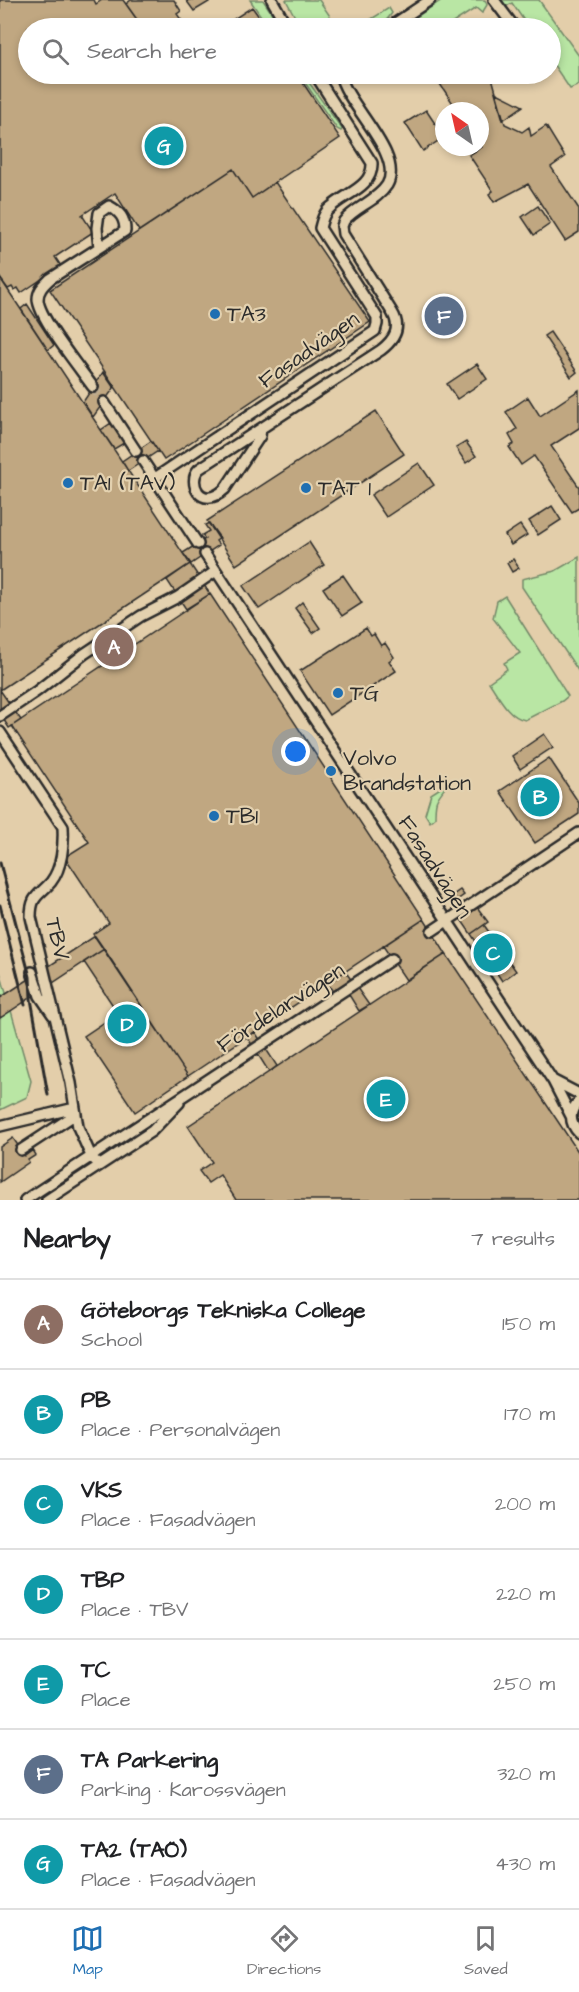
<!DOCTYPE html>
<html lang="en">
<head>
<meta charset="utf-8">
<style>
	:root { --surface:#fff; --page:#f6f6f6; --text:#202124; --muted:#757577; --line:#e0e0e0; --accent:#1f6fb2 }
	body { margin:0; font-family:"Architects Daughter",sans-serif; background:var(--page); color:var(--text) }
	.compass { position:absolute; left:435px; top:102px; width:54px; height:54px; border-radius:50%; background:var(--surface); box-shadow:0 3px 9px #0003; rotate:326deg }
	.you { position:absolute; left:296px; top:752px; width:21px; height:21px; margin:-15px; border:4px solid #fff; border-radius:50%; background:#1a73e8; box-shadow:0 0 0 9px #1a73e833 }
	.badge { display:grid; place-items:center; width:39px; height:39px; border-radius:50%; background:var(--accent); color:#fff; font-size:20px; font-weight:700 }
	.pin { position:absolute; translate:-50% -50%; border:3px solid #fff; box-shadow:0 2px 6px #0006 }
	.list { margin:0; padding:0; list-style:none }
	h2 { display:flex; justify-content:space-between; align-items:center; height:78px; margin:0; padding:0 24px; font-size:26px }
	h2 small { font-size:20px; font-weight:400; color:var(--muted) }
	.list li { display:grid; grid-template-columns:39px 1fr auto; gap:18px; align-items:center; box-sizing:border-box; height:90px; padding:0 24px; border-top:2px solid var(--line) }
	.list b { display:block; font-size:22px; white-space:nowrap }
	.list p { margin:0; font-size:20px; white-space:nowrap; color:var(--muted) }
	.list em { font-size:20px; font-style:normal; color:var(--muted) }
	.icon { flex:none; width:33px; height:33px; fill:none; stroke:currentColor; stroke-width:2; stroke-linecap:round; stroke-linejoin:round }
	.map { position:relative; flex:none; width:579px; height:1200px; overflow:hidden }
	.search { position:absolute; background:var(--surface); box-shadow:0 3px 9px #0003; left:18px; right:18px; top:18px; height:66px; display:flex; align-items:center; gap:15px; box-sizing:border-box; padding:0 21px; border-radius:33px; color:var(--muted); font-size:22px }
	.sheet { height:708px; background:var(--surface) }
	nav { display:flex; justify-content:space-around; align-items:center; box-sizing:border-box; height:84px; border-top:2px solid var(--line); background:var(--surface); font-size:16px; color:var(--muted) }
	nav a { display:grid; justify-items:center; gap:3px }
	nav .on { color:var(--accent) }
	.map>svg:first-child { display:block }
	.green { fill:#b9e6a4; stroke:#728868; stroke-width:1.5 }
	.building { fill:#c0a781; stroke:#2b2b2b; stroke-width:1.5 }
	.lines { fill:none; stroke-linecap:round; stroke-linejoin:round }
	.minor-tunnel { stroke:#bead91; stroke-width:9; stroke-dasharray:9 4.5; stroke-linecap:butt }
	.minor-casing { stroke:#2b2b2b; stroke-width:14 }
	.minor { stroke:#e3d1af; stroke-width:9 }
	.rail { stroke:#2b2b2b; stroke-width:3 }
	.poi-dot { fill:#1f6fb2; stroke:#e3d1af; stroke-width:2 }
	.labels { text-anchor:middle; dominant-baseline:central; stroke-width:4.5; stroke-linejoin:round; paint-order:stroke }
	.poi-label { font-size:22px; fill:#2b2b2b; stroke:#e3d1af; text-anchor:start }
	.street-label { font-size:22px; fill:#2b2b2b; stroke:#e3d1af }
</style>
</head>
<body>
<div class="map">
<svg width="579" height="1200" viewBox="0 0 579 1200">
	<rect width="100%" height="100%" fill="#e3ceaa"/>
	<filter id="ink" filterUnits="userSpaceOnUse"><feTurbulence type="fractalNoise" baseFrequency=".0167" numOctaves="2"/><feDisplacementMap in="SourceGraphic" scale="12" xChannelSelector="R" yChannelSelector="G"/><feConvolveMatrix kernelMatrix="1 2 1 2 8 2 1 2 1" color-interpolation-filters="sRGB"/></filter>
	<g filter="url(#ink)">
		<path class="green" d="M250,0H263L275,18L280,28H269Z
			M286,0H319L338,28H301Z
			M442,0H485L487,5L482,13L476,8L445,28H425L420,22L412,27L409,22Z
			M499,0H539L579,56V85L570,89L551,61L550,28H529L512,3L505,7Z
			M389,8L392,13C383,27 373,29 357,28Z
			M299,74H303L342,129L341,131L337,129Z
			M579,557V672L522,587V579L555,571Z
			M505,596L568,696L562,701L525,720C508,717 498,695 489,682L507,669L504,663L520,653L493,618L497,601Z
			M448,783C437,800 435,796 435,818L430,822L425,814L431,794Z
			M0,972L31,1081L27,1097L0,1110Z"/>
		<path class="building" d="M0,0H94L96,4L102,0H123L143,28H28V74H297L340,138L252,198L233,169L139,231L115,193L82,215L93,232L55,257L61,266L21,293L18,288L14,290L12,287L8,289L0,278Z
			M131,0H174L181,11L177,14L187,28H143L126,4Z
			M186,0H208L209,2L194,11Z
			M252,7L267,28H220Z
			M442,74H491L505,124L522,132L529,127L531,136L546,126L565,157L551,167L579,209V232L565,241L528,184L494,202L489,194L493,191L469,155L482,147L480,144V111H458L436,78Z
			M495,92L523,106L503,120Z
			M426,110L444,137L423,151L405,123Z
			M233,169L252,198L275,182L370,322L164,460L50,290Z
			M538,206L550,224L534,235L522,217Z
			M0,278L190,564L0,690Z
			M27,304L54,345L48,350L21,309Z
			M550,332L577,372L571,377L544,336Z
			M477,364L487,379L457,399L447,384Z
			M103,372L114,388L93,417L83,402Z
			M579,390V428L551,446L579,487V508L572,512L534,456L521,465L509,447L514,444L509,435L517,429L506,412L528,397L540,416Z
			M376,411L404,454L236,565L207,521Z
			M111,423L124,443L114,449L101,430Z
			M151,441L158,451L128,471L122,461Z
			M466,442L476,456L466,463L456,448Z
			M419,463L434,485L386,517L371,495Z
			M552,506L561,520L538,535L529,521Z
			M209,523L220,538L216,541L219,545L191,564L183,553L205,539L202,535L209,531L205,525Z
			M520,525L527,535L511,545L505,535Z
			M309,542L324,565L259,609L243,586Z
			M513,559L519,568L512,572L507,563Z
			M190,564L210,594L186,609L167,580Z
			M343,575L362,603L342,616L323,588Z
			M210,594L424,919L188,1076L93,934L109,923L65,857L89,842L12,726Z
			M302,602L320,628L313,633L295,608Z
			M366,628L371,636L374,634L381,646L385,643L394,657L389,661L396,671L329,715L300,671Z
			M0,690L21,720L9,728L0,714Z
			M544,734L553,747L520,769L512,756Z
			M549,758L579,803V814L535,843L500,791Z
			M460,890L464,895L457,900L453,895Z
			M477,907L488,922L471,934L460,918Z
			M424,919L446,954L406,980L383,946Z
			M484,925L516,971L502,981L471,934Z
			M95,936L104,949L0,1018V998Z
			M104,949L188,1076L135,1112L84,1036L118,1013L84,962Z
			M446,954L579,1153V1200H236L220,1175L208,1183L199,1171L212,1162L188,1126Z
			M345,971L369,1005L359,1011L343,985L333,992L328,984Z
			M255,1032L277,1066L269,1072L247,1037Z
			M13,1138L25,1156L33,1150L36,1155L28,1160L29,1162L0,1182V1147Z"/>
		<g class="lines">
			<path class="minor-tunnel" d="M93,387L104,402"/>
			<defs>
				<path id="minor" d="M272,0L288,28
					M494,0L515,28
					M388,28L430,0
					M93,387C81,370 38,317 38,299C38,290 44,285 50,279L125,231C125,218 120,212 109,206L99,213L97,228L99,247
					M104,402L136,451
					M261,429L260,436L225,489C200,512 187,481 199,469L381,350C394,340 402,328 392,312L343,234L342,226L344,221C355,207 377,201 387,185C405,155 346,105 340,74
					M143,461L198,544
					M155,478L375,331L377,324V317L320,228C322,220 324,212 331,207C346,193 373,187 372,163L315,74
					M205,554L553,1081L571,1116
					M0,716L37,691L84,654L141,616L178,597L216,571
					M0,732L63,827C64,844 62,868 51,882C39,896 31,895 31,917L71,1083L78,1127L91,1156L99,1165
					M432,931L579,833
					M32,972L40,996L53,1015
					M554,1081L579,1094
					M579,1101C569,1111 569,1123 579,1133
					M0,1126L75,1108
					M21,1150L76,1114
					M25,1200L392,959
					M47,1200L152,1131L179,1103"/>
			</defs>
			<use href="#minor" class="minor-casing"/>
			<use href="#minor" class="minor"/>
			<path class="rail" d="M0,863L30,977L31,999L48,1095
				M0,905L25,1005"/>
		</g>
	</g>
	<g class="poi-dot">
		<circle cx="215" cy="314" r="6"/>
		<circle cx="68" cy="483" r="6"/>
		<circle cx="306" cy="488" r="6"/>
		<circle cx="338" cy="693" r="6"/>
		<circle cx="331" cy="771" r="6"/>
		<circle cx="214" cy="816" r="6"/>
	</g>
	<g class="labels">
		<g class="poi-label">
			<text x="227" y="314">TA3</text>
			<text x="80" y="483">TA1 (TAV)</text>
			<text x="318" y="488">TAT 1</text>
			<text x="350" y="693">TG</text>
			<text x="343" y="758">Volvo<tspan x="343" dy="25">Brandstation</tspan></text>
			<text x="226" y="816">TB1</text>
		</g>
		<g class="street-label">
			<text transform="translate(309 350) rotate(-35)">Fasadvägen</text>
			<text transform="translate(435 867) rotate(57)">Fasadvägen</text>
			<text transform="translate(57 939) rotate(77)">TBV</text>
			<text transform="translate(281 1008) rotate(-33)">Fördelarvägen</text>
		</g>
	</g>
</svg>
<svg class="compass" viewBox="-18 -18 36 36"><path d="M0-13l5 13h-10z" fill="#e53935"/><path d="M0 13l5-13h-10z" fill="#757577"/></svg>
<div class="you"></div>
<div class="pin badge" style="left:114px;top:647px;background:#8d6e63">A</div>
<div class="pin badge" style="left:540px;top:797px;background:#0f9aa8">B</div>
<div class="pin badge" style="left:493px;top:953px;background:#0f9aa8">C</div>
<div class="pin badge" style="left:127px;top:1024px;background:#0f9aa8">D</div>
<div class="pin badge" style="left:386px;top:1099px;background:#0f9aa8">E</div>
<div class="pin badge" style="left:444px;top:316px;background:#5c6f8a">F</div>
<div class="pin badge" style="left:164px;top:146px;background:#0f9aa8">G</div>
<div class="search"><svg class="icon" aria-label="search" viewBox="0 0 24 24"><circle cx="10" cy="10" r="6"/><path d="M15 15l6 6"/></svg>Search here</div>
</div>
<section class="sheet">
<h2>Nearby<small>7 results</small></h2>
<ul class="list">
<li><span class="badge" style="background:#8d6e63">A</span><div><b>Göteborgs Tekniska College</b><p>School</p></div><em>150 m</em></li>
<li><span class="badge" style="background:#0f9aa8">B</span><div><b>PB</b><p>Place · Personalvägen</p></div><em>170 m</em></li>
<li><span class="badge" style="background:#0f9aa8">C</span><div><b>VKS</b><p>Place · Fasadvägen</p></div><em>200 m</em></li>
<li><span class="badge" style="background:#0f9aa8">D</span><div><b>TBP</b><p>Place · TBV</p></div><em>220 m</em></li>
<li><span class="badge" style="background:#0f9aa8">E</span><div><b>TC</b><p>Place</p></div><em>250 m</em></li>
<li><span class="badge" style="background:#5c6f8a">F</span><div><b>TA Parkering</b><p>Parking · Karossvägen</p></div><em>320 m</em></li>
<li><span class="badge" style="background:#0f9aa8">G</span><div><b>TA2 (TAÖ)</b><p>Place · Fasadvägen</p></div><em>430 m</em></li>
</ul>
</section>
<nav>
<a class="on"><svg class="icon" aria-label="map" viewBox="0 0 24 24"><path d="M3 6l6-2 6 2 6-2v14l-6 2-6-2-6 2zM9 4v14M15 6v14"/></svg>Map</a>
<a><svg class="icon" aria-label="directions" viewBox="0 0 24 24"><path d="M12 3l9 9-9 9-9-9zM9 14v-3h6M13 9l2 2-2 2"/></svg>Directions</a>
<a><svg class="icon" aria-label="saved" viewBox="0 0 24 24"><path d="M7 4h10v16l-5-4-5 4z"/></svg>Saved</a>
</nav>
</body>
</html>
